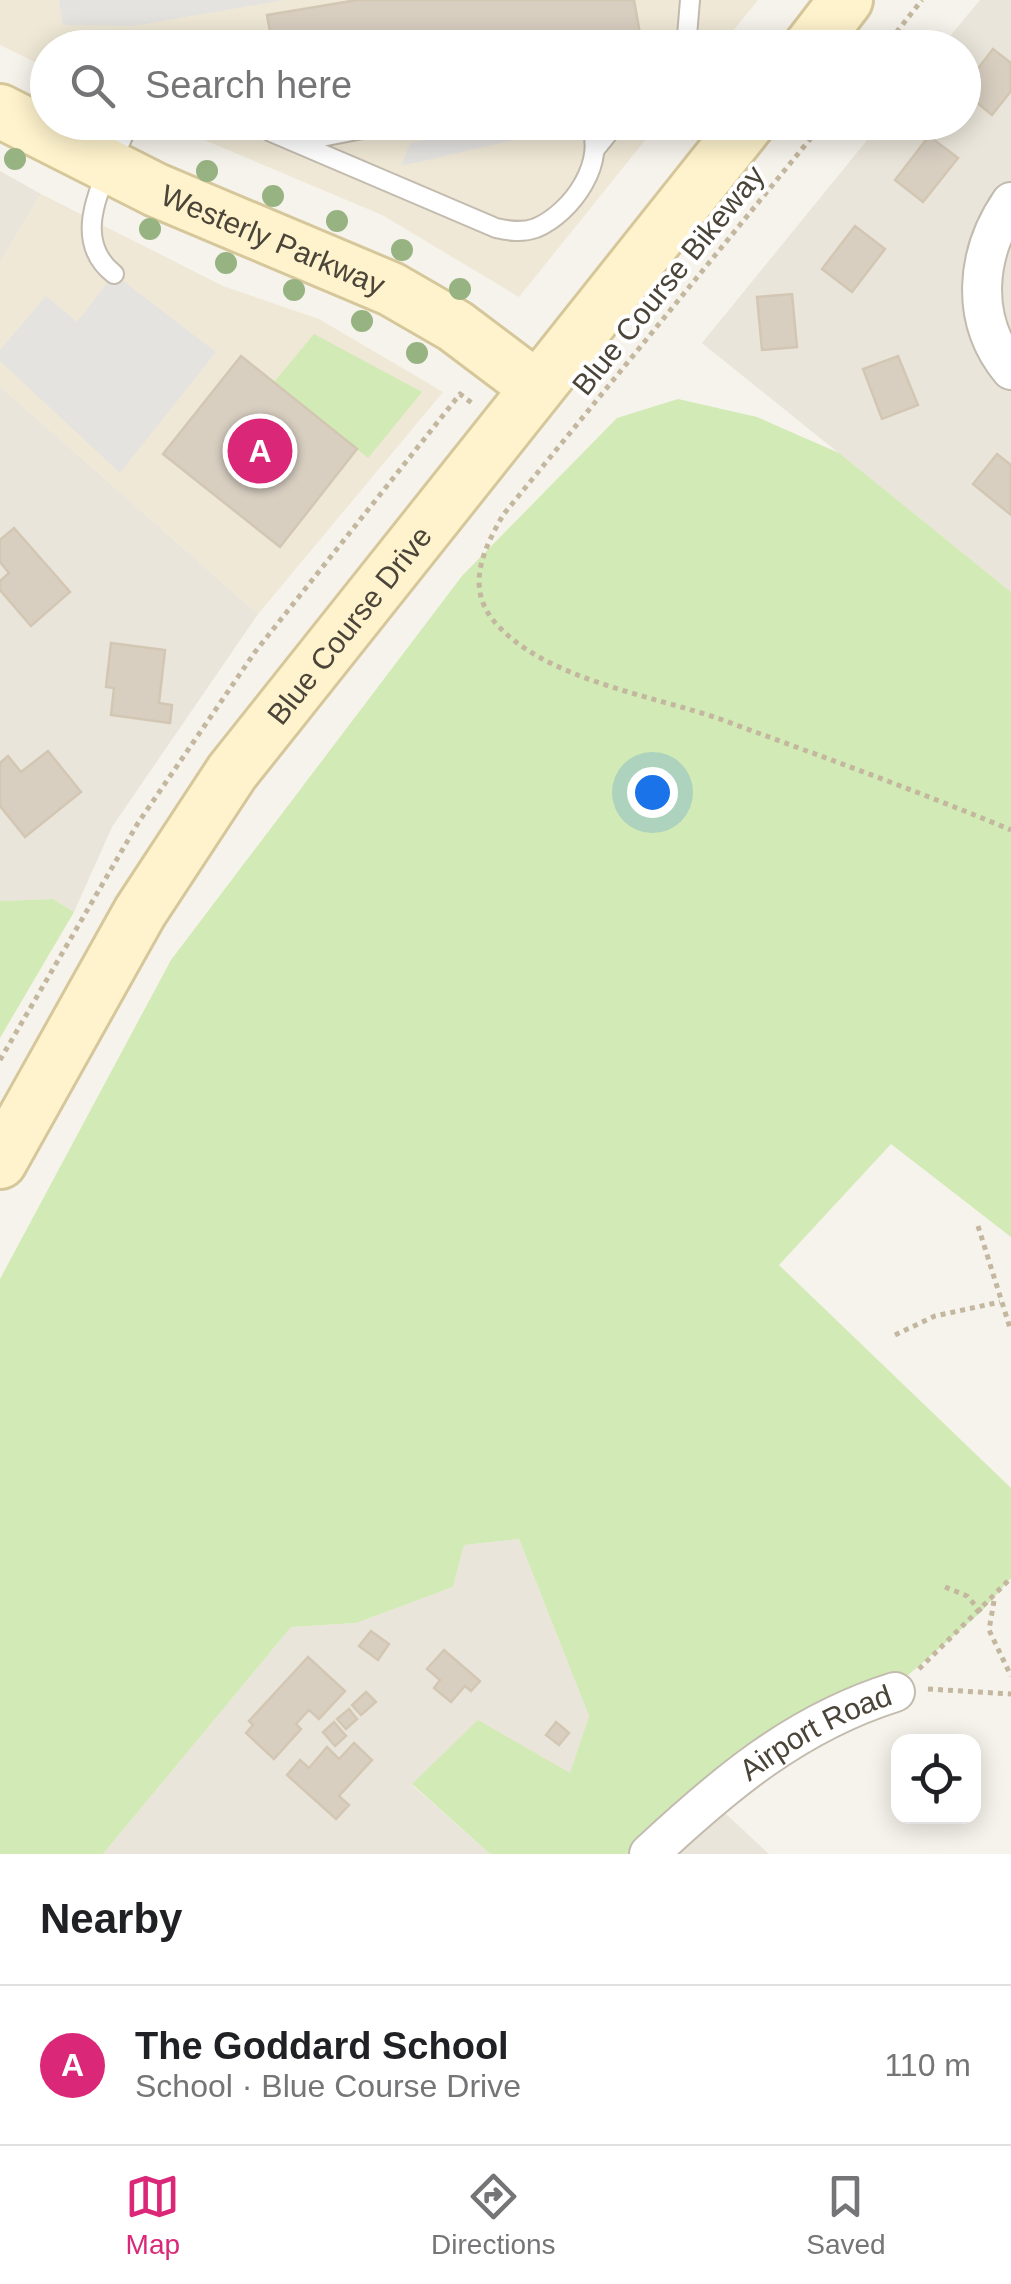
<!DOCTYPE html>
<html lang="en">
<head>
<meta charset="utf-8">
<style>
	:root { --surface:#fff; --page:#f6f6f6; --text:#202124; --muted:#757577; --line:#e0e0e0; --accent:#db2777 }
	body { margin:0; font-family:Helvetica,sans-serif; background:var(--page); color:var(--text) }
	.controls { position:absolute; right:30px; bottom:30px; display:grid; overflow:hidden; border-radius:20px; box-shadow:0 5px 25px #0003 }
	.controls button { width:90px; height:90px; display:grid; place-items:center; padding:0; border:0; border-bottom:2px solid var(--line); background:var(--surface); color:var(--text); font:50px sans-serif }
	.you { position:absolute; left:652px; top:792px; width:35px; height:35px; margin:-25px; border:8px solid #fff; border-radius:50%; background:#1a73e8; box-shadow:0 0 0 15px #1a73e833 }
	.badge { display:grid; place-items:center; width:65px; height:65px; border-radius:50%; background:var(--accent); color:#fff; font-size:32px; font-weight:700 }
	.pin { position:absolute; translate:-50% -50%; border:5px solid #fff; box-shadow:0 2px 10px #0006 }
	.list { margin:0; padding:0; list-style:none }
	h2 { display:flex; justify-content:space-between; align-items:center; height:130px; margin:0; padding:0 40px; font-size:42px }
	h2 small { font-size:32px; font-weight:400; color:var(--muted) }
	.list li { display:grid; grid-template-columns:65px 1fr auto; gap:30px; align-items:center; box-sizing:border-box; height:160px; padding:0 40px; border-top:2px solid var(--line) }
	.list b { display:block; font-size:38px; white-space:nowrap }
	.list p { margin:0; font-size:32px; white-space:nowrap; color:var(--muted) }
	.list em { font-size:32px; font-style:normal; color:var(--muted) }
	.icon { flex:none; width:55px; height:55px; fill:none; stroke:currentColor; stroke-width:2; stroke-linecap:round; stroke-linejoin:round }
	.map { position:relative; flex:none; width:1011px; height:1854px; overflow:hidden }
	.search { position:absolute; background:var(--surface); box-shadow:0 5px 25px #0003; left:30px; right:30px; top:30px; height:110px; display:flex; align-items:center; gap:25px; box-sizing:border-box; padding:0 35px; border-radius:55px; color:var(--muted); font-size:38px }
	.sheet { height:290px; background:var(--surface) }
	nav { display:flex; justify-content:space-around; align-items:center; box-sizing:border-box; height:140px; border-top:2px solid var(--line); background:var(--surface); font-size:28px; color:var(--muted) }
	nav a { display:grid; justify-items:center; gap:5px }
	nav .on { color:var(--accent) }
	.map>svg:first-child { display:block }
	.residential { fill:#eae5da }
	.education { fill:#efe8d6 }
	.green { fill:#d2eab5 }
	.parking { fill:#e5e3e0 }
	.building { fill:#d8cfc1; stroke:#d3c7b4; stroke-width:2.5 }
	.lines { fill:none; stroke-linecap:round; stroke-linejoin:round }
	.service-casing { stroke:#c2bbae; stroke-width:22 }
	.minor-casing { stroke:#c2bbae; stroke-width:42 }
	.secondary-casing { stroke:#d6c79b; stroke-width:58 }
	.path { stroke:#c4b79f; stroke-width:5; stroke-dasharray:5 5; stroke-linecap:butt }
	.service { stroke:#fff; stroke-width:18 }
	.minor { stroke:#fff; stroke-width:38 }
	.secondary { stroke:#fff3cd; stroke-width:52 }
	.tree { fill:#97b381 }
	.labels { text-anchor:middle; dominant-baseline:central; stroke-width:8; stroke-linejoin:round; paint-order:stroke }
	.street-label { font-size:30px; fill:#4b4439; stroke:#fff }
</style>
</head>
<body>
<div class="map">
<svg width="1011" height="1854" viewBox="0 0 1011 1854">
	<rect width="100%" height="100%" fill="#f6f3ec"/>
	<path class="residential" d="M980,0H1011V592L702,343L881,123L964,122V48L941,47Z
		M0,171L41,194L0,263Z
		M0,386L258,614L112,827L74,912L53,899L0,901Z
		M519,1539L589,1716L570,1774L412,1785L490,1854H103L291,1627L356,1623L453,1587L464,1545Z
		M713,1802L769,1854H655Z"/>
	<path class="education" d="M0,0H758L720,47L48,48L47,68L0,45Z
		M164,123H659L519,297L382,215Z
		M41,194L223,286L319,319L443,392L258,614L0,386V263Z"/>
	<path class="green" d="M314,334L422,392L368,458L274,382Z
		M678,399L757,417L839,453L1011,592V1237L891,1144L779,1265L1011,1488V1578L980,1613L892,1689L655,1854H490L412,1784L478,1720L570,1773L589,1716L519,1539L464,1545L453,1587L356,1623L291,1627L103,1854H0V1279L171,960L462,576L617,418Z
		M53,899L74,912L0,1038V901Z"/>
	<path class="parking" d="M59,0H284L134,26L63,25Z
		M513,122L544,123L540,134L401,166L410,143Z
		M114,274L216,352L120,473L0,361V350L46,296L77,322Z"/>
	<path class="building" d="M357,0H634L642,45L273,48L267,15Z
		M993,49L1011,63V91L992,115L964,92V87Z
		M929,136L958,158L923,202L895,180Z
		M855,226L885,249L852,292L822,269Z
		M792,294L797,347L762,350L757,297Z
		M241,356L357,449L280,547L163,454Z
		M898,356L918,405L882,419L863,369Z
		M997,454L1011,465V515L973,484Z
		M14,528L70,592L31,626L0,590V581L9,573L0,562V540Z
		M111,643L165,650L159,703L172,705L170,723L111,715L114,688L106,687Z
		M48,751L81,792L25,837L0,806V763L8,756L21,772Z
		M371,1631L389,1644L378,1660L359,1646Z
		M444,1650L480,1681L471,1691L465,1686L451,1702L434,1688L440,1680L427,1669Z
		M308,1657L345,1691L319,1719L309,1710L296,1724L301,1729L274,1759L246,1733L253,1725L249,1721Z
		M366,1692L376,1702L361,1715L352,1705Z
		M349,1709L357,1719L346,1729L337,1719Z
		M334,1722L346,1736L335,1746L323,1732Z
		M556,1722L569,1733L559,1745L546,1735Z
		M354,1743L372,1760L339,1796L349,1805L336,1819L287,1775L300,1760L309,1768L327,1747L339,1759Z"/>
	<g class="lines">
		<defs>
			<path id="service" d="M681,48L687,36L690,0
				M260,122L271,132L496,228C509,231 522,233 536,228C572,213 609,160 589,122
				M296,142L398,122
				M596,148L617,122
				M114,274C64,235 111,169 129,122"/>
			<g id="minor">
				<path d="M1011,202C976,253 969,319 1011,370"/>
				<path id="s1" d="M649,1854C724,1784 796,1723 895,1692"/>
			</g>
			<g id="secondary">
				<path d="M809,48L846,0"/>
				<path id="s2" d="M0,111L156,190L391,289L455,326L536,387"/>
				<path id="s3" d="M0,1162L140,912L232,772L749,122"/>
			</g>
		</defs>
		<use href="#service" class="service-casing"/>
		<use href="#minor" class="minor-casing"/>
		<use href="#secondary" class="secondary-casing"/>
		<path class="path" d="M884,48L922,0
			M824,122L503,515C485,547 465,585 493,620C541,679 651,695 720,719C818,755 915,790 1011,830
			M0,1060L138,823L255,652L460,394L472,403
			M978,1226L1011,1331
			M895,1335L935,1316L1000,1302
			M945,1587L967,1596L981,1612
			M994,1601L989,1630L1011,1676
			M919,1669L1011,1578
			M928,1689L1011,1694"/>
		<use href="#service" class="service"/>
		<use href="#minor" class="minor"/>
		<use href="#secondary" class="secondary"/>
	</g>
	<g class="tree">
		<circle cx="15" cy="159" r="11"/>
		<circle cx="207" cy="171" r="11"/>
		<circle cx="273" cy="196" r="11"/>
		<circle cx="337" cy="221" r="11"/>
		<circle cx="150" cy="229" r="11"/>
		<circle cx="402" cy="250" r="11"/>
		<circle cx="226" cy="263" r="11"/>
		<circle cx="460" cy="289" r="11"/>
		<circle cx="294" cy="290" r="11"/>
		<circle cx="362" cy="321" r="11"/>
		<circle cx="417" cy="353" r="11"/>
	</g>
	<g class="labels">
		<g class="street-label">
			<text stroke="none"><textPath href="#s2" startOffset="302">Westerly Parkway</textPath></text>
			<text transform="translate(668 280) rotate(-51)">Blue Course Bikeway</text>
			<text stroke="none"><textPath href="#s3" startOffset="642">Blue Course Drive</textPath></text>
			<text stroke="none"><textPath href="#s1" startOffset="208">Airport Road</textPath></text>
		</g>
	</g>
</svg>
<div class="controls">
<button><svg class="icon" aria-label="locate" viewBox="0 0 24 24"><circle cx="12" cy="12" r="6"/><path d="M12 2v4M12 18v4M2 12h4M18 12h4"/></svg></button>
</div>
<div class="you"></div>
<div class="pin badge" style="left:260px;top:451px">A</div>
<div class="search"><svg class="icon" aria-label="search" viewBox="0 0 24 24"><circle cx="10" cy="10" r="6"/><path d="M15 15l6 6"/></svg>Search here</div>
</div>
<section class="sheet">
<h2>Nearby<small></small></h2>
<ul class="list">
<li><span class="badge">A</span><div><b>The Goddard School</b><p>School · Blue Course Drive</p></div><em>110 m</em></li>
</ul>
</section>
<nav>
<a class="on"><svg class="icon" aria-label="map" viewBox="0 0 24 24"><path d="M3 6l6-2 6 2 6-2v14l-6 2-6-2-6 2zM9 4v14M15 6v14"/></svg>Map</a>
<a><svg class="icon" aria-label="directions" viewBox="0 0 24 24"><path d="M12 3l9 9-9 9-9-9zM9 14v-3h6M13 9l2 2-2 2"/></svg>Directions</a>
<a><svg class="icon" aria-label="saved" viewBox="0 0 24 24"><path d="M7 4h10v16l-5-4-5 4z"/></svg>Saved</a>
</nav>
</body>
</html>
